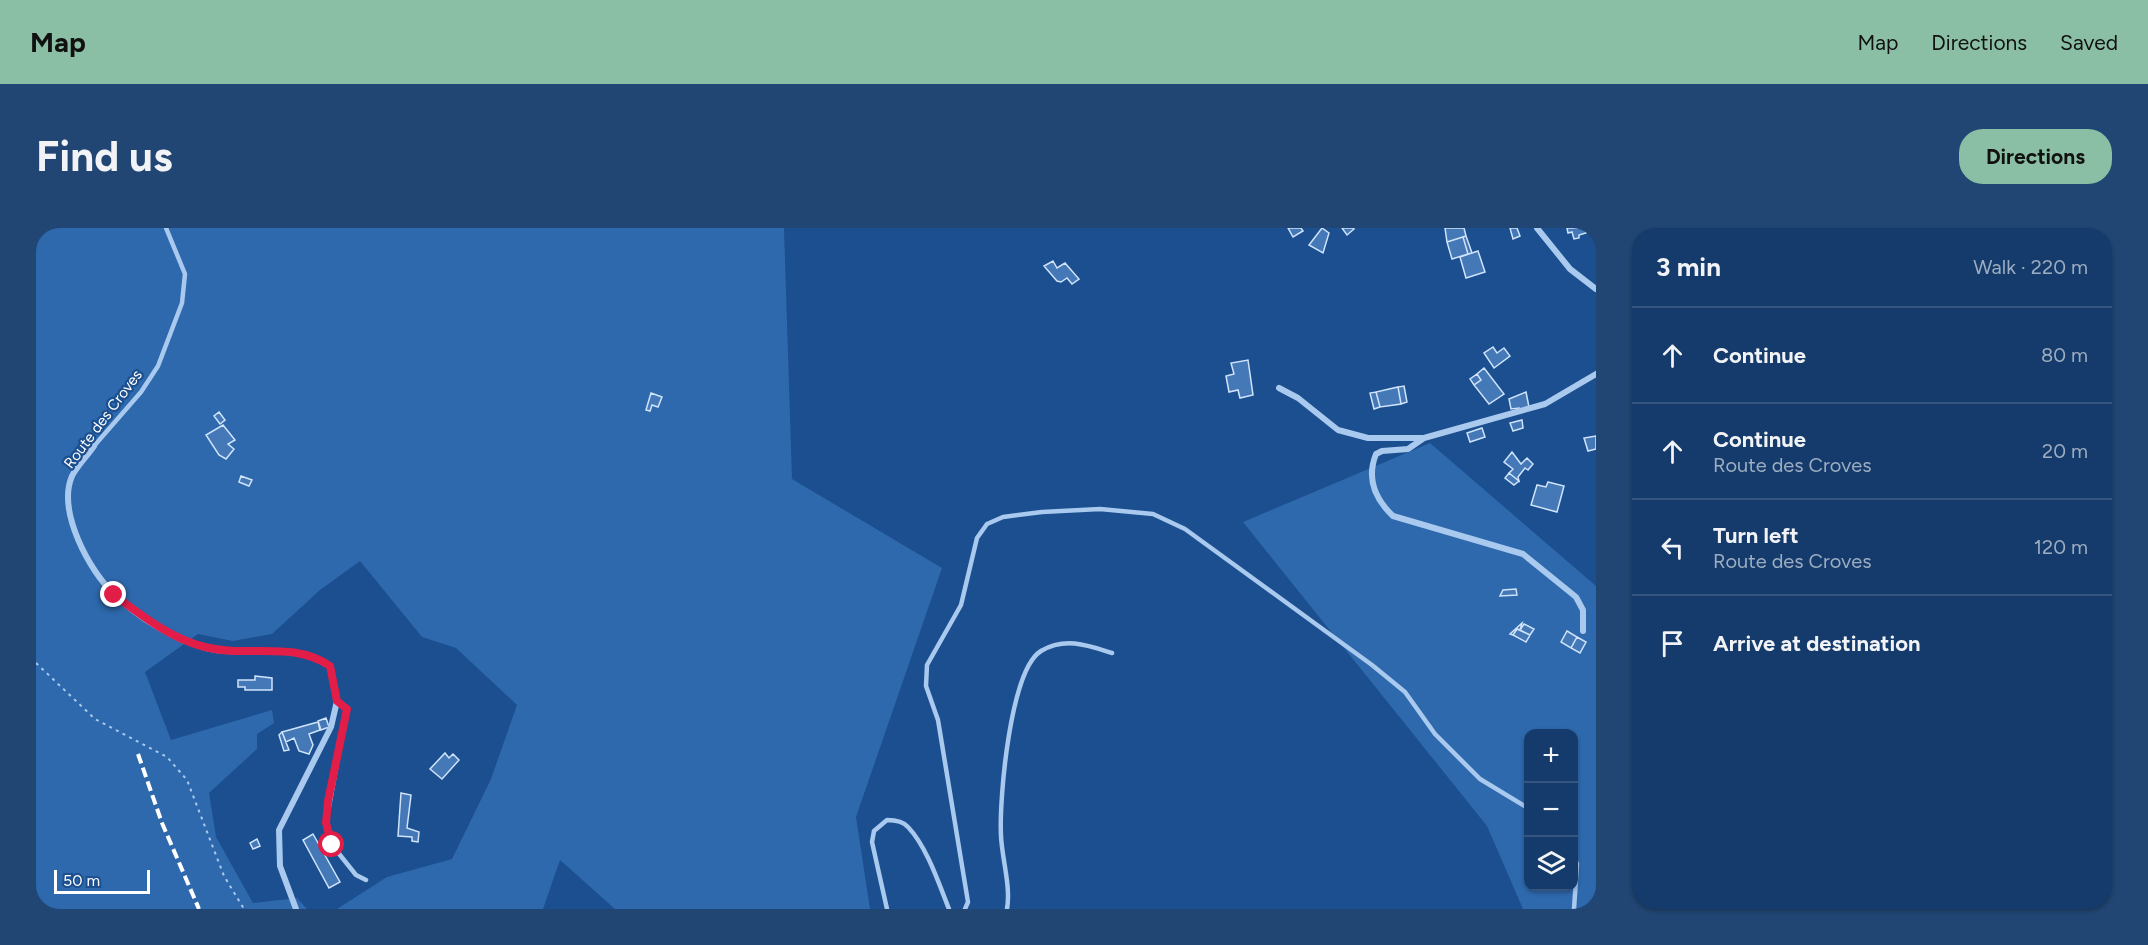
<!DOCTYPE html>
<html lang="en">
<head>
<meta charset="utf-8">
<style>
	:root { --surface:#143b6b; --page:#214673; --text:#f1f3f6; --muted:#9dadc1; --line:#33557e; --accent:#8abfa5 }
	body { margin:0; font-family:Figtree,sans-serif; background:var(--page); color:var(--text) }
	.controls { position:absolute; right:18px; bottom:18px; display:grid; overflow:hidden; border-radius:12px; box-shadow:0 2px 4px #0004 }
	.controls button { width:54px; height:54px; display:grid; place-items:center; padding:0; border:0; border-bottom:2px solid var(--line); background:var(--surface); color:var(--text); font:30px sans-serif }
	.scale { position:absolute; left:18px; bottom:15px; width:96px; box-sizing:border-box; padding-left:6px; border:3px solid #fff; border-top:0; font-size:16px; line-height:21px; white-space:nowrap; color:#fff; -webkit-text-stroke:4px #1b4f8f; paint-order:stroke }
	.stop { position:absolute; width:18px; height:18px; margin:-14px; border:4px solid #e11d48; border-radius:50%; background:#fff }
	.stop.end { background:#e11d48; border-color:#fff; box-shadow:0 2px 6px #0008 }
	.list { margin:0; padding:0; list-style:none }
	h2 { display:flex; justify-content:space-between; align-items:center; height:78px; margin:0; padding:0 24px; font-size:26px }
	h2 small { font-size:20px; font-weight:400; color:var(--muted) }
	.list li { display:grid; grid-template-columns:39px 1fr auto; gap:18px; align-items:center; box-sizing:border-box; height:96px; padding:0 24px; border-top:2px solid var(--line) }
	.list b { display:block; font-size:22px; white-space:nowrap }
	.list p { margin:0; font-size:20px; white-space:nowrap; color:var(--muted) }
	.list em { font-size:20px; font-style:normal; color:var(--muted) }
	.icon { flex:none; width:33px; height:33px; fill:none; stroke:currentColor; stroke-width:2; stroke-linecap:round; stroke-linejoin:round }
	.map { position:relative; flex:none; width:1560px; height:681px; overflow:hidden; border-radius:24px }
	header { display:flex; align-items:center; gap:36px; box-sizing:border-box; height:84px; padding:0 30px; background:var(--accent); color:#111 }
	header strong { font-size:28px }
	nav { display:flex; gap:33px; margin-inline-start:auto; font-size:21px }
	.intro { display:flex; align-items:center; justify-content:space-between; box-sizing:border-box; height:144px; padding:0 36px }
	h1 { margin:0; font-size:42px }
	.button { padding:15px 27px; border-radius:24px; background:var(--accent); color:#111; font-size:21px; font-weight:700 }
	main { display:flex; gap:36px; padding:0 36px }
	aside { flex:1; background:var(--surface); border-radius:24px; box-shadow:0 2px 4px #0004 }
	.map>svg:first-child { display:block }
	.green { fill:#2e69ad; fill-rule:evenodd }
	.building { fill:#4478b7; stroke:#cfe3fa; stroke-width:1.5 }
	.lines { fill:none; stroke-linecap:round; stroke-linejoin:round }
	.path { stroke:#a9c9ee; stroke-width:2; stroke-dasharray:3 4.5; stroke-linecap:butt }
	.lane { stroke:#a9c9ee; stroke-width:4.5 }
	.street { stroke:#a9c9ee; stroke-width:6 }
	.rail { stroke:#fff; stroke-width:4; stroke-dasharray:10 4.5; stroke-linecap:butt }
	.route { stroke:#e11d48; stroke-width:8 }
	.labels { text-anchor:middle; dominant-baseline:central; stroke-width:4.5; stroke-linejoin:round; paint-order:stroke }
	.street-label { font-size:15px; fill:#fff; stroke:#1b4f8f }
</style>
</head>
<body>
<header>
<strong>Map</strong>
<nav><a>Map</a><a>Directions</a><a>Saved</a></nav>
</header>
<div class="intro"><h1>Find us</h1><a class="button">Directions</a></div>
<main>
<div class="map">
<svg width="1560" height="681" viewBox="0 0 1560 681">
	<rect width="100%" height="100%" fill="#1b4f8f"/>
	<path class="green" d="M0,0H748L756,251L906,340L820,589L834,681H579L524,632L507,681H301L351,649L416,631L455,551L481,477L420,420L386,409L324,333L284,362L236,406L197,413L162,406L109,444L135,512L236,482L238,495L221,506V521L173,565L180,609L217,675L261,670L271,681H0Z
		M1394,215L1560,358V681H1487L1451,598L1207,294ZM1492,506H1538V658H1492Z"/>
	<path class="building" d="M1252,0H1265L1267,3L1257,9Z
		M1286,0L1293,5L1287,25L1273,17Z
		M1306,0H1318V1L1311,7Z
		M1409,0H1428L1430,8L1411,14Z
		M1474,0H1481L1484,8L1477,11Z
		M1531,0H1555L1556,3L1543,7V10L1538,11L1536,4L1532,5Z
		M1430,8L1436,25L1432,26L1427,9Z
		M1427,9L1432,26L1416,31L1411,14Z
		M1442,23L1449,44L1430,50L1424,29Z
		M1017,33L1021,40L1029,35L1043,51L1036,56L1031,50L1025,54L1021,53L1008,38Z
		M1457,119L1461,125L1468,120L1474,128L1458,140L1448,125Z
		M1212,132L1217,167L1204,170L1202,162L1193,164L1190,148L1198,146L1195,135Z
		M1448,140L1468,166L1453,176L1438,157L1445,152L1441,146Z
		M1441,146L1445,152L1438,157L1434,151Z
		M1368,158L1371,174L1365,176L1362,159Z
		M1362,159L1365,176L1344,179L1340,164Z
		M1340,164L1344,179L1338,181L1334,165Z
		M1490,164L1493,179L1483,183V180L1475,181L1473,171Z
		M615,165L626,169L622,179L616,177L614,183L610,182Z
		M183,184L189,192L184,196L178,188Z
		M1486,192L1487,200L1477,203L1474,195Z
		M187,197L199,212L192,216L198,221L190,231L183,227L170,207Z
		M1446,200L1449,209L1434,214L1431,205Z
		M1560,208V221L1552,223L1548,210Z
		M1476,224L1485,236L1491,230L1497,236L1492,242L1489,240L1482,249L1483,253L1473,245L1477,241L1468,234Z
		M1473,245L1483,253L1478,257L1469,250Z
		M205,248L216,252L213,258L203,254Z
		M1512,254L1528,258L1521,284L1495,277L1501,257L1510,259Z
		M1480,361L1481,367L1464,368L1467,362Z
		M1486,395L1484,402L1481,401L1477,407L1474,406Z
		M1488,396L1498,401L1494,407L1484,402Z
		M1481,401L1494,407L1490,414L1477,407Z
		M1531,403L1541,409L1535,420L1525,414Z
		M1541,409L1550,414L1544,425L1535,420Z
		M219,448L236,450V462H209V459H202V452H219Z
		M290,490L293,499L285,502L282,493Z
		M282,494L284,502L273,506L277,517L273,526L263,523L258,510L250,514L246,504Z
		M246,504L253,522L248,523L243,507Z
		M409,525L413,530L417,526L423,532L406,551L394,541Z
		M365,565L375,567L371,600L383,604L382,614L376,613V609L362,608Z
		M277,606L304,654L293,660L267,612Z
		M221,611L224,618L217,621L214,615Z"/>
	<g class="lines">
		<path class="path" d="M0,435L59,491L131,529L151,552L188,648L208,681"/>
		<path class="lane" d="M58,218L105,164L122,138L146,75L149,46L130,0
			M301,473L311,481L290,595L296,617L320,647L330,652
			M1538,629L1541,636L1538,681
			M851,681L836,614L838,603L851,592C858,592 867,593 872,599C891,619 903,656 913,681
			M929,681L932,674L902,492L890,458L891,437L925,377L941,310L951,296L967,289L1006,284L1064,281L1117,286L1149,301L1336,437L1369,464L1399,506L1444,551L1492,580
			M971,681C975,658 966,631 965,608C963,572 974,442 1005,423C1029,409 1051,417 1076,425"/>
		<path class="street" d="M1501,0L1534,41L1560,61
			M1243,160L1262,170L1302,202L1332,210H1388L1509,176L1560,146
			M1388,210L1372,221L1346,223L1340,226C1330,251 1339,271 1357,288L1487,326L1540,369L1547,382V403
			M58,218C52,227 41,238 36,248C21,283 53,343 79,367C102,389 138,412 170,420C212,430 257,413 294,438L301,473L295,499L243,602L244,638L260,681"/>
		<path class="rail" d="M102,526L126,595L163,681"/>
	</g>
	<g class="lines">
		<path class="route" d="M78,367C105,387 135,411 169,419C212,430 256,412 294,438L301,473L311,481L292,573L290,595L296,617"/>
	</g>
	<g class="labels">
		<g class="street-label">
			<text transform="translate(67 191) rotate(-53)">Route des Croves</text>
		</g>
	</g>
</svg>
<div class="controls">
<button>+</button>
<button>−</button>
<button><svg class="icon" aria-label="layers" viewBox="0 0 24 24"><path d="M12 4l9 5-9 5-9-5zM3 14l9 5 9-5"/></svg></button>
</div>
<div class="scale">50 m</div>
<div class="stop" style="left:296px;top:617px"></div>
<div class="stop end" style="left:78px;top:367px"></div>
</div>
<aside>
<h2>3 min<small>Walk · 220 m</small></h2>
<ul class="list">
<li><svg class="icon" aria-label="ahead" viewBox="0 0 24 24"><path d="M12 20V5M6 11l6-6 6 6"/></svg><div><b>Continue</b></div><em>80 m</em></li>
<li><svg class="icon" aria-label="ahead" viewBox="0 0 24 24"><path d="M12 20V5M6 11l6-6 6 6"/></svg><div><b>Continue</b><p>Route des Croves</p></div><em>20 m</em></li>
<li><svg class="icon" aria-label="left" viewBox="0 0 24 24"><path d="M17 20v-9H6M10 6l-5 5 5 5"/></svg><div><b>Turn left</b><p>Route des Croves</p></div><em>120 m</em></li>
<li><svg class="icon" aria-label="arrive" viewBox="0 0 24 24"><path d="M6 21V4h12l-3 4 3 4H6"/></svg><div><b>Arrive at destination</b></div></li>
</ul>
</aside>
</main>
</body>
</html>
